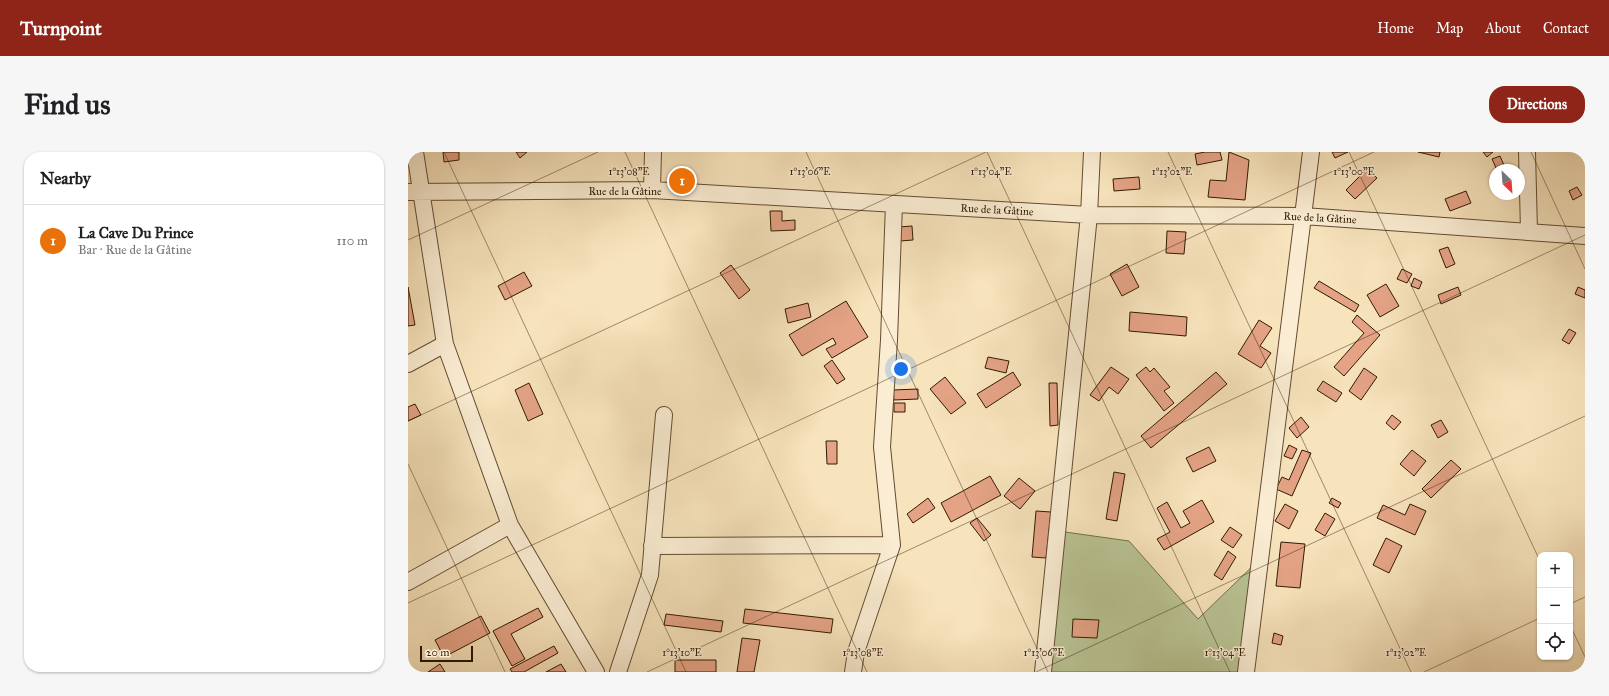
<!DOCTYPE html>
<html lang="en">
<head>
<meta charset="utf-8">
<style>
	:root { --surface:#fff; --page:#f6f6f6; --text:#202124; --muted:#757577; --line:#e0e0e0; --accent:#8f2418 }
	body { margin:0; font-family:"IM FELL Great Primer",serif; background:var(--page); color:var(--text) }
	.controls { position:absolute; right:12px; bottom:12px; display:grid; overflow:hidden; border-radius:8px; box-shadow:0 1px 3px #0004 }
	.controls button { width:36px; height:36px; display:grid; place-items:center; padding:0; border:0; border-bottom:1px solid var(--line); background:var(--surface); color:var(--text); font:20px sans-serif }
	.compass { position:absolute; left:1081px; top:12px; width:36px; height:36px; border-radius:50%; background:var(--surface); box-shadow:0 1px 3px #0004; rotate:155deg }
	.scale { position:absolute; left:12px; bottom:10px; width:53px; box-sizing:border-box; padding-left:4px; border:2px solid #331a03; border-top:0; font-size:11px; line-height:14px; white-space:nowrap; color:#331a03; -webkit-text-stroke:3px #faedd3; paint-order:stroke }
	.you { position:absolute; left:493px; top:217px; width:14px; height:14px; margin:-10px; border:3px solid #fff; border-radius:50%; background:#1a73e8; box-shadow:0 0 0 6px #1a73e833 }
	.badge { display:grid; place-items:center; width:26px; height:26px; border-radius:50%; background:var(--accent); color:#fff; font-size:13px; font-weight:700 }
	.pin { position:absolute; translate:-50% -50%; border:2px solid #fff; box-shadow:0 1px 4px #0006 }
	.list { margin:0; padding:0; list-style:none }
	h2 { display:flex; justify-content:space-between; align-items:center; height:52px; margin:0; padding:0 16px; font-size:17px }
	h2 small { font-size:13px; font-weight:400; color:var(--muted) }
	.list li { display:grid; grid-template-columns:26px 1fr auto; gap:12px; align-items:center; box-sizing:border-box; height:72px; padding:0 16px; border-top:1px solid var(--line) }
	.list b { display:block; font-size:15px; white-space:nowrap }
	.list p { margin:0; font-size:13px; white-space:nowrap; color:var(--muted) }
	.list em { font-size:13px; font-style:normal; color:var(--muted) }
	.icon { flex:none; width:22px; height:22px; fill:none; stroke:currentColor; stroke-width:2; stroke-linecap:round; stroke-linejoin:round }
	.map { position:relative; flex:none; width:1177px; height:520px; overflow:hidden; border-radius:16px }
	header { display:flex; align-items:center; gap:24px; box-sizing:border-box; height:56px; padding:0 20px; background:var(--accent); color:#fff }
	header strong { font-size:19px }
	nav { display:flex; gap:22px; margin-inline-start:auto; font-size:14px }
	.intro { display:flex; align-items:center; justify-content:space-between; box-sizing:border-box; height:96px; padding:0 24px }
	h1 { margin:0; font-size:28px }
	.button { padding:10px 18px; border-radius:16px; background:var(--accent); color:#fff; font-size:14px; font-weight:700 }
	main { display:flex; gap:24px; padding:0 24px }
	aside { flex:1; background:var(--surface); border-radius:16px; box-shadow:0 1px 3px #0004 }
	.map>svg:first-child { display:block }
	.green { fill:#b9c494; stroke:#766f4c }
	.building { fill:#e4a385; stroke:#331a03 }
	.lines { fill:none; stroke-linecap:round; stroke-linejoin:round }
	.minor-casing { stroke:#644c31; stroke-width:18 }
	.minor { stroke:#faedd3; stroke-width:16 }
	.ticks { fill:none; stroke:#331a03; stroke-width:1; stroke-opacity:0.45 }
	.labels { text-anchor:middle; dominant-baseline:central; stroke-width:3; stroke-linejoin:round; paint-order:stroke }
	.street-label { font-size:11px; fill:#331a03; stroke:#faedd3 }
	.ticks-label { font-size:10px; text-anchor:middle; fill:#331a03; stroke:#faedd3; stroke-width:3; stroke-linejoin:round; paint-order:stroke }
</style>
</head>
<body>
<header>
<strong>Turnpoint</strong>
<nav><a>Home</a><a>Map</a><a>About</a><a>Contact</a></nav>
</header>
<div class="intro"><h1>Find us</h1><a class="button">Directions</a></div>
<main>
<aside>
<h2>Nearby<small></small></h2>
<ul class="list">
<li><span class="badge" style="background:#e8710a">1</span><div><b>La Cave Du Prince</b><p>Bar · Rue de la Gâtine</p></div><em>110 m</em></li>
</ul>
</aside>
<div class="map">
<svg width="1177" height="520" viewBox="0 0 1177 520">
	<rect width="100%" height="100%" fill="#f7e3bc"/>
	<filter id="stains"><feTurbulence type="fractalNoise" baseFrequency=".005" numOctaves="4"/><feColorMatrix values="0 0 0 0 .2 0 0 0 0 .09 0 0 0 0 .02 0 0 0 .5 -.17"/></filter>
	<radialGradient id="worn" r=".72"><stop offset=".6" stop-color="#630" stop-opacity="0"/><stop offset="1" stop-color="#630" stop-opacity=".3"/></radialGradient>
	<path class="green" d="M650,379L721,389L790,467L853,406L838,520H635Z"/>
	<path class="building" d="M35,0H51V8L36,10Z
		M108,0H119L112,6Z
		M797,0H812L814,8L789,13L787,2Z
		M821,0L841,8L837,48L800,45L802,28L818,29Z
		M924,0H940L927,6Z
		M1010,0H1032L1031,5Z
		M1075,0H1085L1079,5Z
		M1092,4L1098,18H1089L1084,7Z
		M959,17L969,26L947,47L938,38Z
		M731,25L732,37L706,39L705,27Z
		M1169,35L1174,43L1165,48L1161,39Z
		M1058,39L1063,51L1042,59L1037,47Z
		M362,59H374V69L387,68V78L363,79Z
		M504,74L505,88L492,89L491,75Z
		M759,79L778,80L776,102L758,101Z
		M1040,95L1047,112L1038,116L1031,98Z
		M719,112L731,135L714,144L702,122Z
		M323,113L342,138L331,147L312,121Z
		M994,117L1004,122L999,131L989,127Z
		M116,120L124,134L97,148L90,134Z
		M1006,126L1014,130L1011,137L1003,134Z
		M911,129L951,153L947,160L906,136Z
		M978,132L991,154L972,165L959,143Z
		M0,135L7,173L0,174Z
		M1050,135L1053,143L1033,152L1030,143Z
		M1170,135L1177,138V146L1167,142Z
		M438,149L460,185L424,206L418,197L428,192L425,186L394,204L381,183Z
		M400,151L403,165L380,171L377,157Z
		M722,160L779,165L778,184L721,179Z
		M949,163L972,183L936,224L926,215L956,181L944,170Z
		M851,168L864,176L852,194L863,201L853,216L830,202Z
		M1161,177L1168,181L1161,192L1154,188Z
		M580,205L601,209L598,221L577,216Z
		M424,208L437,227L429,232L416,214Z
		M703,215L721,227L710,242L701,235L691,249L682,243Z
		M738,215L742,220L746,216L762,235L756,239L766,251L756,259L728,223Z
		M956,216L969,225L953,248L941,239Z
		M605,220L613,233L578,256L569,242Z
		M808,220L819,232L743,296L733,284Z
		M537,225L558,251L543,262L522,237Z
		M915,229L934,241L928,250L909,238Z
		M121,231L135,262L120,269L107,238Z
		M641,231H649L650,273L642,274Z
		M510,237V247L486,248L485,238Z
		M486,251H497V260H486Z
		M7,252L13,263L0,269V255Z
		M984,263L993,270L986,278L978,271Z
		M893,265L901,275L889,286L881,276Z
		M1033,268L1040,280L1030,286L1023,273Z
		M418,289H429V312H419Z
		M881,293L889,297L884,307L876,304Z
		M801,295L808,309L785,320L778,306Z
		M894,298L903,301L884,344L868,337L874,325L881,328Z
		M1004,298L1018,309L1006,324L992,312Z
		M1043,308L1053,317L1023,346L1014,337Z
		M706,320L717,322L709,369L698,367Z
		M582,324L593,343L543,370L533,351Z
		M611,326L627,339L612,357L596,344Z
		M520,346L527,356L505,371L499,362Z
		M924,346L933,351L930,356L921,351Z
		M794,348L806,370L756,398L749,387L762,380L749,356L759,350L773,376L782,371L775,359Z
		M877,352L890,359L881,377L867,369Z
		M1002,352L1018,359L1007,383L969,366L975,353L997,363Z
		M628,359L643,360L638,406L624,405Z
		M917,361L927,367L917,384L907,378Z
		M569,366L583,383L576,389L562,371Z
		M822,375L834,383L825,396L813,388Z
		M978,386L994,394L981,421L965,413Z
		M873,390L897,392L892,436L868,434Z
		M820,399L828,405L814,428L806,423Z
		M130,456L135,465L103,482L117,507L104,514L85,479Z
		M337,457L425,467L423,481L335,471Z
		M258,462L315,469L313,480L256,473Z
		M73,464L82,481L36,505L27,488Z
		M665,467L691,468L689,486L664,485Z
		M866,481L875,484L873,493L864,491Z
		M334,486L352,488L346,520H329Z
		M146,494L150,501L116,520H104L102,517Z
		M267,508H308V520H267Z
		M32,512L37,520H20Z
		M153,512L158,520H138Z"/>
	<g class="lines">
		<defs>
			<path id="minor" d="M7,0L37,192L102,373L188,520
				M1119,0L1121,79
				M244,38L245,0
				M0,40L244,38L681,63L895,64L1177,84
				M0,212L37,192
				M244,394L484,393
				M0,430L102,373
				M210,520L242,423L256,263
				M445,520L448,500L484,393L474,295L481,188L486,52
				M635,520L681,63L684,0
				M838,520L903,0"/>
		</defs>
		<use href="#minor" class="minor-casing"/>
		<use href="#minor" class="minor"/>
	</g>
	<path class="ticks" d="M36,0L278,520M217,0L459,520M398,0L640,520M579,0L822,520M760,0L1003,520M941,0L1132,409M1123,0L1177,117M0,88L190,0M0,269L578,0M0,312L97,520M0,451L966,0M1162,452L1177,445M1162,473L1177,505M239,520L1177,83M628,520L1177,264M1016,520L1132,466"/>
	<g class="labels">
		<g class="street-label">
			<text x="217" y="39">Rue de la Gâtine</text>
			<text transform="translate(589 58) rotate(3)">Rue de la Gâtine</text>
			<text transform="translate(912 66) rotate(3)">Rue de la Gâtine</text>
		</g>
	</g>
	<g class="ticks-label">
		<text x="221" y="23">1°13'08"E</text>
		<text x="402" y="23">1°13'06"E</text>
		<text x="583" y="23">1°13'04"E</text>
		<text x="764" y="23">1°13'02"E</text>
		<text x="946" y="23">1°13'00"E</text>
		<text x="274" y="504">1°13'10"E</text>
		<text x="455" y="504">1°13'08"E</text>
		<text x="636" y="504">1°13'06"E</text>
		<text x="817" y="504">1°13'04"E</text>
		<text x="998" y="504">1°13'02"E</text>
	</g>
	<rect width="100%" height="100%" filter="url(#stains)"/>
	<rect width="100%" height="100%" fill="url(#worn)"/>
</svg>
<div class="controls">
<button>+</button>
<button>−</button>
<button><svg class="icon" aria-label="locate" viewBox="0 0 24 24"><circle cx="12" cy="12" r="6"/><path d="M12 2v4M12 18v4M2 12h4M18 12h4"/></svg></button>
</div>
<svg class="compass" viewBox="-18 -18 36 36"><path d="M0-13l5 13h-10z" fill="#e53935"/><path d="M0 13l5-13h-10z" fill="#757577"/></svg>
<div class="scale">20 m</div>
<div class="you"></div>
<div class="pin badge" style="left:274px;top:29px;background:#e8710a">1</div>
</div>
</main>
</body>
</html>
